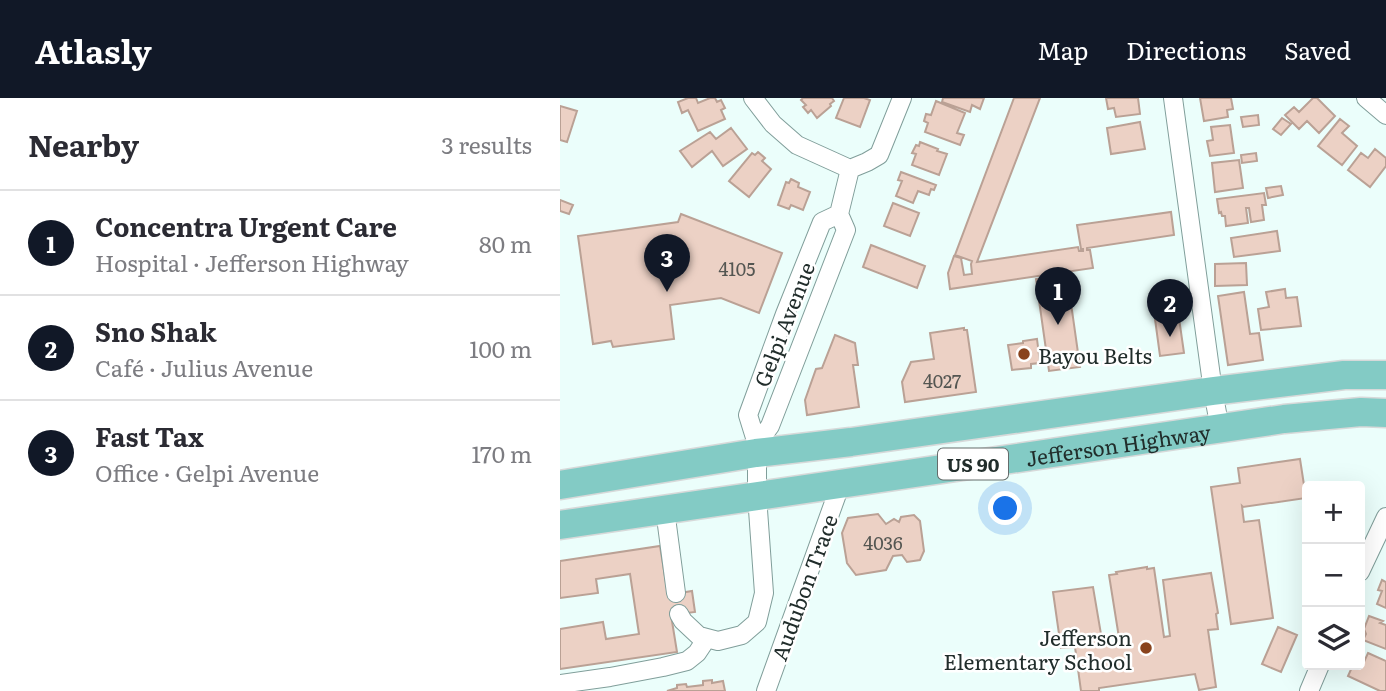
<!DOCTYPE html>
<html lang="en">
<head>
<meta charset="utf-8">
<style>
	:root { --surface:#fff; --page:#f7f7f7; --text:#2b2b33; --muted:#7c7c81; --line:#e1e1e2; --accent:#111827 }
	body { margin:0; font-family:Literata,serif; background:var(--page); color:var(--text) }
	.controls { position:absolute; right:21px; bottom:21px; display:grid; overflow:hidden; border-radius:7px; box-shadow:0 7px 28px #0002 }
	.controls button { width:63px; height:63px; display:grid; place-items:center; padding:0; border:0; border-bottom:2px solid var(--line); background:var(--surface); color:var(--text); font:35px sans-serif }
	.you { position:absolute; left:446px; top:411px; width:24px; height:24px; margin:-18px; border:5px solid #fff; border-radius:50%; background:#1a73e8; box-shadow:0 0 0 10px #1a73e833 }
	.badge { display:grid; place-items:center; width:46px; height:46px; border-radius:50%; background:var(--accent); color:#fff; font-size:23px; font-weight:700 }
	.pin { position:absolute; translate:-50% -58px; filter:drop-shadow(0 2px 4px #0008) }
	.pin::after { content:''; position:absolute; top:37px; width:24px; height:21px; background:inherit; clip-path:polygon(0 0,100% 0,50% 100%) }
	.list { margin:0; padding:0; list-style:none }
	h2 { display:flex; justify-content:space-between; align-items:center; height:91px; margin:0; padding:0 28px; font-size:30px }
	h2 small { font-size:23px; font-weight:400; color:var(--muted) }
	.list li { display:grid; grid-template-columns:46px 1fr auto; gap:21px; align-items:center; box-sizing:border-box; height:105px; padding:0 28px; border-top:2px solid var(--line) }
	.list b { display:block; font-size:26px; white-space:nowrap }
	.list p { margin:0; font-size:23px; white-space:nowrap; color:var(--muted) }
	.list em { font-size:23px; font-style:normal; color:var(--muted) }
	.icon { flex:none; width:38px; height:38px; fill:none; stroke:currentColor; stroke-width:2; stroke-linecap:round; stroke-linejoin:round }
	.map { position:relative; flex:none; width:826px; height:593px; overflow:hidden }
	header { display:flex; align-items:center; gap:42px; box-sizing:border-box; height:98px; padding:0 35px; background:var(--accent); color:#fff }
	header strong { font-size:33px }
	nav { display:flex; gap:38px; margin-inline-start:auto; font-size:24px }
	main { display:flex }
	aside { flex:1; background:var(--surface) }
	.map>svg:first-child { display:block }
	.building { fill:#ecd1c5; stroke:#baa195; stroke-width:2 }
	.lines { fill:none; stroke-linecap:round; stroke-linejoin:round }
	.minor-casing { stroke:#809e9a; stroke-width:20 }
	.primary-casing { stroke:#d7d9d9; stroke-width:31 }
	.minor { stroke:#fff; stroke-width:18 }
	.primary { stroke:#83cbc5; stroke-width:28 }
	.poi-dot { fill:#89431d; stroke:#fff; stroke-width:2.5 }
	.labels { text-anchor:middle; dominant-baseline:central; stroke-width:5; stroke-linejoin:round; paint-order:stroke }
	.number-label { font-size:18px; fill:#545652 }
	.shield { fill:#fff; stroke:#646c6b; stroke-width:2 }
	.shield-label { font-size:19px; font-weight:bold; fill:#212d2b }
	.street-label { font-size:21px; fill:#212d2b; stroke:#fff }
	.poi-label { font-size:21px; fill:#212d2b; stroke:#fff; text-anchor:start }
</style>
</head>
<body>
<header>
<strong>Atlasly</strong>
<nav><a>Map</a><a>Directions</a><a>Saved</a></nav>
</header>
<main>
<aside>
<h2>Nearby<small>3 results</small></h2>
<ul class="list">
<li><span class="badge">1</span><div><b>Concentra Urgent Care</b><p>Hospital · Jefferson Highway</p></div><em>80 m</em></li>
<li><span class="badge">2</span><div><b>Sno Shak</b><p>Café · Julius Avenue</p></div><em>100 m</em></li>
<li><span class="badge">3</span><div><b>Fast Tax</b><p>Office · Gelpi Avenue</p></div><em>170 m</em></li>
</ul>
</aside>
<div class="map">
<svg width="826" height="593" viewBox="0 0 826 593">
	<rect width="100%" height="100%" fill="#ebfefb"/>
	<path class="building" d="M128,0H136L138,5L150,0H155L157,4L161,2L165,10L161,12L165,21L138,33L128,12L122,15L118,4Z
		M243,0H272L274,3L270,6L271,8L257,20L251,12L248,15L243,9L246,7L241,2Z
		M284,0H304L310,2L300,29L276,20Z
		M383,0H424L420,11L412,7L410,14L382,4Z
		M454,0H480L417,164L518,149L519,153H523V151H521L517,127L611,114L614,137L527,150V152H530L533,170L390,191L388,175L394,158L401,160L404,177L412,176L411,166L412,163L395,157Z
		M546,0H578L580,16L556,19L554,10L548,11Z
		M640,0H671L673,11L667,12L668,19L644,23Z
		M753,0H757L775,18L759,35L747,23L739,31L725,17L734,9L739,14Z
		M376,3L405,15L397,35L404,37L400,47L365,34L368,25L364,23L366,16L371,17Z
		M0,8L17,13L7,44L0,42Z
		M698,17L699,27L683,29L681,19Z
		M722,20L731,26L721,37L713,31Z
		M780,21L789,28L782,35L797,48L782,67L758,48Z
		M580,24L585,51L551,56L547,30Z
		M670,27L674,55L650,58L647,43L653,42L651,29Z
		M171,30L187,51L163,68L152,53L132,69L120,53L150,34L156,41Z
		M360,44L378,51L377,53L387,56L379,77L352,67L356,56L352,55L356,47L359,48Z
		M815,51L826,60V68L810,89L788,72L801,55L808,60Z
		M198,54L205,60L202,63L211,71L189,99L169,83L192,55L195,57Z
		M696,55L697,63L682,65L681,57Z
		M679,62L683,90L655,94L652,65Z
		M341,74L376,87L374,92L371,91L369,97L358,93L353,105L336,98L342,83L338,82Z
		M231,81L239,85L238,89L250,94L243,112L231,107L229,111L218,107L226,84L229,85Z
		M721,88L723,97L708,100L706,90Z
		M704,95L706,107H702L704,122L691,124L689,110H686L688,125L666,128L665,118H662L661,114L659,115L657,101Z
		M0,102L13,107L9,116L0,113Z
		M333,105L359,115L350,138L324,128Z
		M121,116L222,155L199,215L161,200L110,207L114,241L53,249L51,243L33,246L18,138L118,124Z
		M717,133L720,153L674,159L671,140Z
		M311,147L365,168L357,190L303,169Z
		M686,165L687,187L655,188V166Z
		M506,177L507,185L508,184L520,269L489,273L476,181Z
		M725,191L726,200L737,199L741,228L701,232L698,211L709,209L706,194Z
		M684,194L690,236L699,235L703,262L668,267L658,198Z
		M603,220V222L619,220L624,255L600,258L595,221Z
		M404,230V232H407L416,294L345,304L342,284L351,264L374,261L370,235Z
		M275,237L295,245L298,267H293L299,309L247,317L245,302L256,271L262,270Z
		M477,241L480,265L471,266V270L452,272L448,247L463,245V243Z
		M740,361L746,400L683,409L682,408L684,424L699,422L713,520L671,526L651,389L680,385L678,370Z
		M318,416L326,426L334,421L339,424L341,419L354,417L360,423L364,453L360,462L347,464L342,457L333,458L326,472L296,477L287,465L282,435L288,420Z
		M100,448L108,497L132,493L135,514L111,517L117,554L0,571V531L43,524L46,541L79,536L70,476L36,481L38,495L0,500V463Z
		M587,469V471L594,470L604,539L610,538L603,482L651,475L658,515L656,516L658,531L648,532L656,589L639,592L635,576L539,590V593H521L515,549L501,550L493,494L533,489L543,548L560,546L549,477L557,476L556,474Z
		M822,482L826,484V510L817,506L822,493L818,492Z
		M809,518L823,523L820,525L826,527V551L803,542L806,536L804,531Z
		M718,529L737,537L721,574L702,566Z
		M808,555L826,563V593H820L788,578L793,567H800V562L804,564Z
		M152,582V585L163,583L165,593H107L117,590V587L126,586L127,589L143,587V583Z"/>
	<g class="lines">
		<defs>
			<path id="minor" d="M193,0L213,26L237,47L290,71
				M613,0L653,293L660,331
				M806,0L826,17
				M279,116L290,71L307,64L319,57L342,0
				M105,412L116,495
				M800,474L826,419
				M119,516L123,523L139,538L158,543L182,537L197,524L204,495L197,398V346L188,317L225,216L262,124L279,116L286,132L210,328L197,346
				M0,586L50,579L103,569L127,563L137,555L147,540
				M206,593L281,385
				M749,593L760,567"/>
			<g id="primary">
				<path d="M0,387L196,355L291,344L653,293L784,277H826"/>
				<path id="s1" d="M0,427L724,321L801,314L826,315"/>
			</g>
		</defs>
		<use href="#minor" class="minor-casing"/>
		<use href="#primary" class="primary-casing"/>
		<use href="#minor" class="minor"/>
		<use href="#primary" class="primary"/>
	</g>
	<g class="poi-dot">
		<circle cx="464" cy="256" r="7"/>
		<circle cx="586" cy="550" r="7"/>
	</g>
	<g class="labels">
		<g class="number-label">
			<text x="177" y="170">4105</text>
			<text x="382" y="282">4027</text>
			<text x="323" y="444">4036</text>
		</g>
		<rect class="shield" x="378" y="350.5" width="70" height="31" rx="5"/>
		<g class="shield-label">
			<text x="413" y="366">US 90</text>
		</g>
		<g class="street-label">
			<text transform="translate(223 226) rotate(-69)">Gelpi Avenue</text>
			<text stroke="none"><textPath href="#s1" startOffset="564">Jefferson Highway</textPath></text>
			<text transform="translate(243 489) rotate(-70)">Audubon Trace</text>
		</g>
		<g class="poi-label">
			<text x="478" y="256">Bayou Belts</text>
			<text x="572" y="538" text-anchor="end">Jefferson<tspan x="572" dy="24">Elementary School</tspan></text>
		</g>
	</g>
</svg>
<div class="controls">
<button>+</button>
<button>−</button>
<button><svg class="icon" aria-label="layers" viewBox="0 0 24 24"><path d="M12 4l9 5-9 5-9-5zM3 14l9 5 9-5"/></svg></button>
</div>
<div class="you"></div>
<div class="pin badge" style="left:498px;top:227px">1</div>
<div class="pin badge" style="left:610px;top:239px">2</div>
<div class="pin badge" style="left:107px;top:194px">3</div>
</div>
</main>
</body>
</html>
